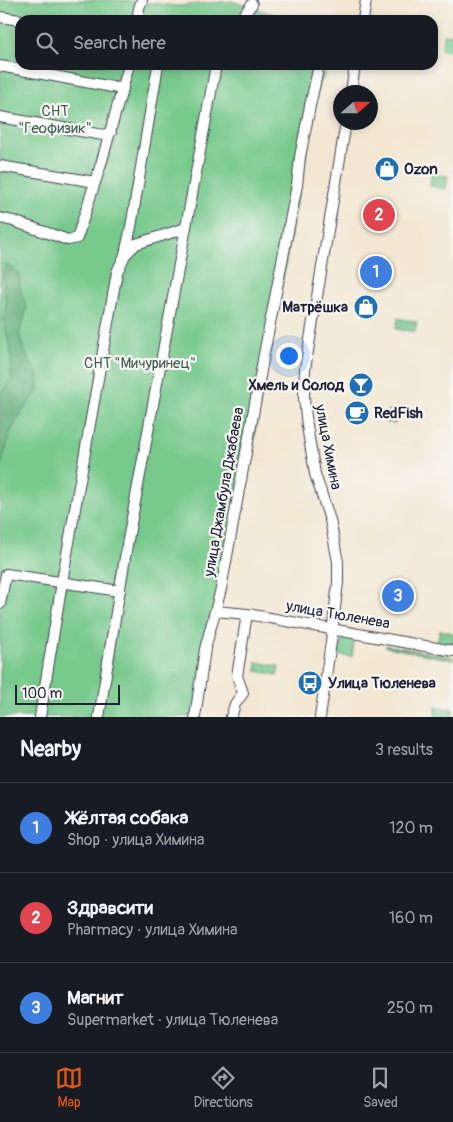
<!DOCTYPE html>
<html lang="en">
<head>
<meta charset="utf-8">
<style>
	:root { --surface:#171b24; --page:#20242c; --text:#f1f3f6; --muted:#9ea1a6; --line:#363941; --accent:#ea580c }
	body { margin:0; font-family:Pangolin,sans-serif; background:var(--page); color:var(--text) }
	.compass { position:absolute; left:333px; top:85px; width:45px; height:45px; border-radius:50%; background:var(--surface); box-shadow:0 2px 8px #0003; rotate:69deg }
	.scale { position:absolute; left:15px; bottom:12px; width:105px; box-sizing:border-box; padding-left:5px; border:2px solid #22223b; border-top:0; font-size:14px; line-height:18px; white-space:nowrap; color:#22223b; -webkit-text-stroke:4px #f6f6f2; paint-order:stroke }
	.you { position:absolute; left:288px; top:355px; width:18px; height:18px; margin:-12px; border:4px solid #fff; border-radius:50%; background:#1a73e8; box-shadow:0 0 0 8px #1a73e833 }
	.badge { display:grid; place-items:center; width:32px; height:32px; border-radius:50%; background:var(--accent); color:#fff; font-size:16px; font-weight:700 }
	.pin { position:absolute; translate:-50% -50%; border:2px solid #fff; box-shadow:0 1px 5px #0006 }
	.list { margin:0; padding:0; list-style:none }
	h2 { display:flex; justify-content:space-between; align-items:center; height:65px; margin:0; padding:0 20px; font-size:21px }
	h2 small { font-size:16px; font-weight:400; color:var(--muted) }
	.list li { display:grid; grid-template-columns:32px 1fr auto; gap:15px; align-items:center; box-sizing:border-box; height:90px; padding:0 20px; border-top:1px solid var(--line) }
	.list b { display:block; font-size:19px; white-space:nowrap }
	.list p { margin:0; font-size:16px; white-space:nowrap; color:var(--muted) }
	.list em { font-size:16px; font-style:normal; color:var(--muted) }
	.icon { flex:none; width:28px; height:28px; fill:none; stroke:currentColor; stroke-width:2; stroke-linecap:round; stroke-linejoin:round }
	.map { position:relative; flex:none; width:453px; height:717px; overflow:hidden }
	.search { position:absolute; background:var(--surface); box-shadow:0 2px 8px #0003; left:15px; right:15px; top:15px; height:55px; display:flex; align-items:center; gap:12px; box-sizing:border-box; padding:0 18px; border-radius:15px; color:var(--muted); font-size:19px }
	.sheet { height:335px; background:var(--surface) }
	nav { display:flex; justify-content:space-around; align-items:center; box-sizing:border-box; height:70px; border-top:1px solid var(--line); background:var(--surface); font-size:14px; color:var(--muted) }
	nav a { display:grid; justify-items:center; gap:2px }
	nav .on { color:var(--accent) }
	.map>svg:first-child { display:block }
	.green { fill:#77c98c; stroke:#4c7664 }
	.forest { fill:#61ad78; stroke:#42685a }
	.lines { fill:none; stroke-linecap:round; stroke-linejoin:round }
	.minor-casing { stroke:#414052; stroke-width:12 }
	.minor { stroke:#fff; stroke-width:10 }
	.labels { text-anchor:middle; dominant-baseline:central; stroke-width:4.5; stroke-linejoin:round; paint-order:stroke }
	.park-label { font-size:15px; fill:#405c57; stroke:#f6f6f2 }
	.poi-label { font-size:15px; font-weight:bold; fill:#22223b; stroke:#f6f6f2; text-anchor:start }
	.street-label { font-size:15px; fill:#22223b; stroke:#f6f6f2 }
</style>
</head>
<body>
<div class="map">
<svg width="453" height="717" viewBox="0 0 453 717">
	<rect width="100%" height="100%" fill="#f6f6f2"/>
	<filter id="ink" filterUnits="userSpaceOnUse"><feTurbulence type="fractalNoise" baseFrequency=".02" numOctaves="2"/><feDisplacementMap in="SourceGraphic" scale="10" xChannelSelector="R" yChannelSelector="G"/><feConvolveMatrix kernelMatrix="1 2 1 2 8 2 1 2 1" color-interpolation-filters="sRGB"/></filter>
	<filter id="wash" filterUnits="userSpaceOnUse"><feTurbulence type="fractalNoise" baseFrequency=".0096" numOctaves="4" result="noise"/><feDisplacementMap in="SourceGraphic" scale="20" xChannelSelector="R" yChannelSelector="G"/><feGaussianBlur stdDeviation="1.12" result="paint"/><feColorMatrix in="noise" values="0 0 0 0 0 0 0 0 0 0 0 0 0 0 0 0 0 1.4 0 .05"/><feComposite in="paint" operator="in"/></filter>
	<g filter="url(#wash)">
		<rect width="100%" height="100%" fill="#f3e7d2"/>
		<path class="green" d="M0,0H121L177,6L232,1L291,20H20V65H325V76L318,87L241,508L209,648L197,717H0Z
			M444,34L453,35V52L441,50Z
			M431,173L448,176L446,189L430,186Z
			M398,318L417,322L415,332L396,329Z
			M387,410L397,412L395,424L385,422Z
			M440,630L453,633V646L437,643Z
			M348,637L353,638L354,643L352,657L338,655L340,644L343,638Z
			M386,645L453,657V660L386,647Z
			M257,662L279,666L277,675L256,671Z
			M436,707L453,709V717H435Z"/>
		<path class="forest" d="M5,263L19,274L20,288L27,308L19,335L27,356L36,371L40,388C30,402 18,416 11,432C6,443 6,455 0,466V395L11,379V354L4,319L6,302L3,277Z"/>
	</g>
	<g filter="url(#ink)">
		<g class="lines">
			<defs>
				<path id="minor" d="M0,17L20,20
					M137,20L139,8L142,0
					M240,20L252,4
					M363,20L366,0
					M0,66L123,89
					M351,92L355,65
					M0,117L103,135L111,132
					M0,166L95,182
					M0,218L13,221L68,240L77,238L101,164L129,65
					M125,254L131,227L158,65
					M0,604L6,574L120,591
					M215,611L247,614L453,651
					M40,717L62,582L117,272L125,255L136,244L186,228
					M99,717L127,545L216,65
					M195,717L205,649L221,589L265,349L297,185L300,157L310,106L319,65
					M231,717L235,704L243,693L237,676L247,614
					M320,717L331,642L338,582V562L330,520L315,474L307,426L304,398L305,369L346,122"/>
			</defs>
			<use href="#minor" class="minor-casing"/>
			<use href="#minor" class="minor"/>
		</g>
	</g>
	<defs>
		<symbol id="shop-disc" viewBox="-11 -11 22 22"><circle r="9.5" fill="#1f6fb2" stroke="#f6f6f2"/><path d="M-5-2.5h2.3a2.7 3.5 0 0 1 5.4 0H5L5.5 6h-11ZM-1.5-2.5h3a1.5 2.3 0 0 0-3 0Z" fill="#fff"/></symbol>
		<symbol id="bar-disc" viewBox="-11 -11 22 22"><circle r="9.5" fill="#1f6fb2" stroke="#f6f6f2"/><path d="M-6-5H6L.8 .8V4.5H3.5V6h-7V4.5H-.8V.8Z" fill="#fff"/></symbol>
		<symbol id="cafe-disc" viewBox="-11 -11 22 22"><circle r="9.5" fill="#1f6fb2" stroke="#f6f6f2"/><path d="M-5.5-4.5H6V0H3Q3 3.5 0 3.5H-2.5Q-5.5 3.5-5.5 0ZM3-3.2v2h1.7v-2ZM-6 4.5H4V6H-6Z" fill="#fff"/></symbol>
		<symbol id="bus-disc" viewBox="-11 -11 22 22"><circle r="9.5" fill="#1f6fb2" stroke="#f6f6f2"/><path d="M-5-6H5V4H4V6H2V4H-2V6H-4V4H-5ZM-3.5-4V0h7V-4ZM-3.5 1.2v1.5H-2V1.2ZM2 1.2v1.5H3.5V1.2Z" fill="#fff"/></symbol>
	</defs>
	<g fill-rule="evenodd">
		<use href="#shop-disc" x="373" y="155" width="28" height="28"/>
		<use href="#shop-disc" x="352" y="293" width="28" height="28"/>
		<use href="#bar-disc" x="347" y="371" width="28" height="28"/>
		<use href="#cafe-disc" x="343" y="399" width="28" height="28"/>
		<use href="#bus-disc" x="296" y="669" width="28" height="28"/>
	</g>
	<g class="labels">
		<g class="park-label">
			<text x="55" y="111">СНТ<tspan x="55" dy="17">"Геофизик"</tspan></text>
			<text x="140" y="363">СНТ "Мичуринец"</text>
		</g>
		<g class="poi-label">
			<text x="404" y="169">Ozon</text>
			<text x="348" y="307" text-anchor="end">Матрёшка</text>
			<text x="344" y="385" text-anchor="end">Хмель и Солод</text>
			<text x="374" y="413">RedFish</text>
			<text x="328" y="683">Улица Тюленева</text>
		</g>
		<g class="street-label">
			<text transform="translate(328 447) rotate(79)">улица Химина</text>
			<text transform="translate(224 492) rotate(-80)">улица Джамбула Джабаева</text>
			<text transform="translate(338 615) rotate(10)">улица Тюленева</text>
		</g>
	</g>
</svg>
<svg class="compass" viewBox="-18 -18 36 36"><path d="M0-13l5 13h-10z" fill="#e53935"/><path d="M0 13l5-13h-10z" fill="#9ea1a6"/></svg>
<div class="scale">100 m</div>
<div class="you"></div>
<div class="pin badge" style="left:376px;top:272px;background:#3f7fe0">1</div>
<div class="pin badge" style="left:379px;top:215px;background:#e0444e">2</div>
<div class="pin badge" style="left:398px;top:596px;background:#3f7fe0">3</div>
<div class="search"><svg class="icon" aria-label="search" viewBox="0 0 24 24"><circle cx="10" cy="10" r="6"/><path d="M15 15l6 6"/></svg>Search here</div>
</div>
<section class="sheet">
<h2>Nearby<small>3 results</small></h2>
<ul class="list">
<li><span class="badge" style="background:#3f7fe0">1</span><div><b>Жёлтая собака</b><p>Shop · улица Химина</p></div><em>120 m</em></li>
<li><span class="badge" style="background:#e0444e">2</span><div><b>Здравсити</b><p>Pharmacy · улица Химина</p></div><em>160 m</em></li>
<li><span class="badge" style="background:#3f7fe0">3</span><div><b>Магнит</b><p>Supermarket · улица Тюленева</p></div><em>250 m</em></li>
</ul>
</section>
<nav>
<a class="on"><svg class="icon" aria-label="map" viewBox="0 0 24 24"><path d="M3 6l6-2 6 2 6-2v14l-6 2-6-2-6 2zM9 4v14M15 6v14"/></svg>Map</a>
<a><svg class="icon" aria-label="directions" viewBox="0 0 24 24"><path d="M12 3l9 9-9 9-9-9zM9 14v-3h6M13 9l2 2-2 2"/></svg>Directions</a>
<a><svg class="icon" aria-label="saved" viewBox="0 0 24 24"><path d="M7 4h10v16l-5-4-5 4z"/></svg>Saved</a>
</nav>
</body>
</html>
